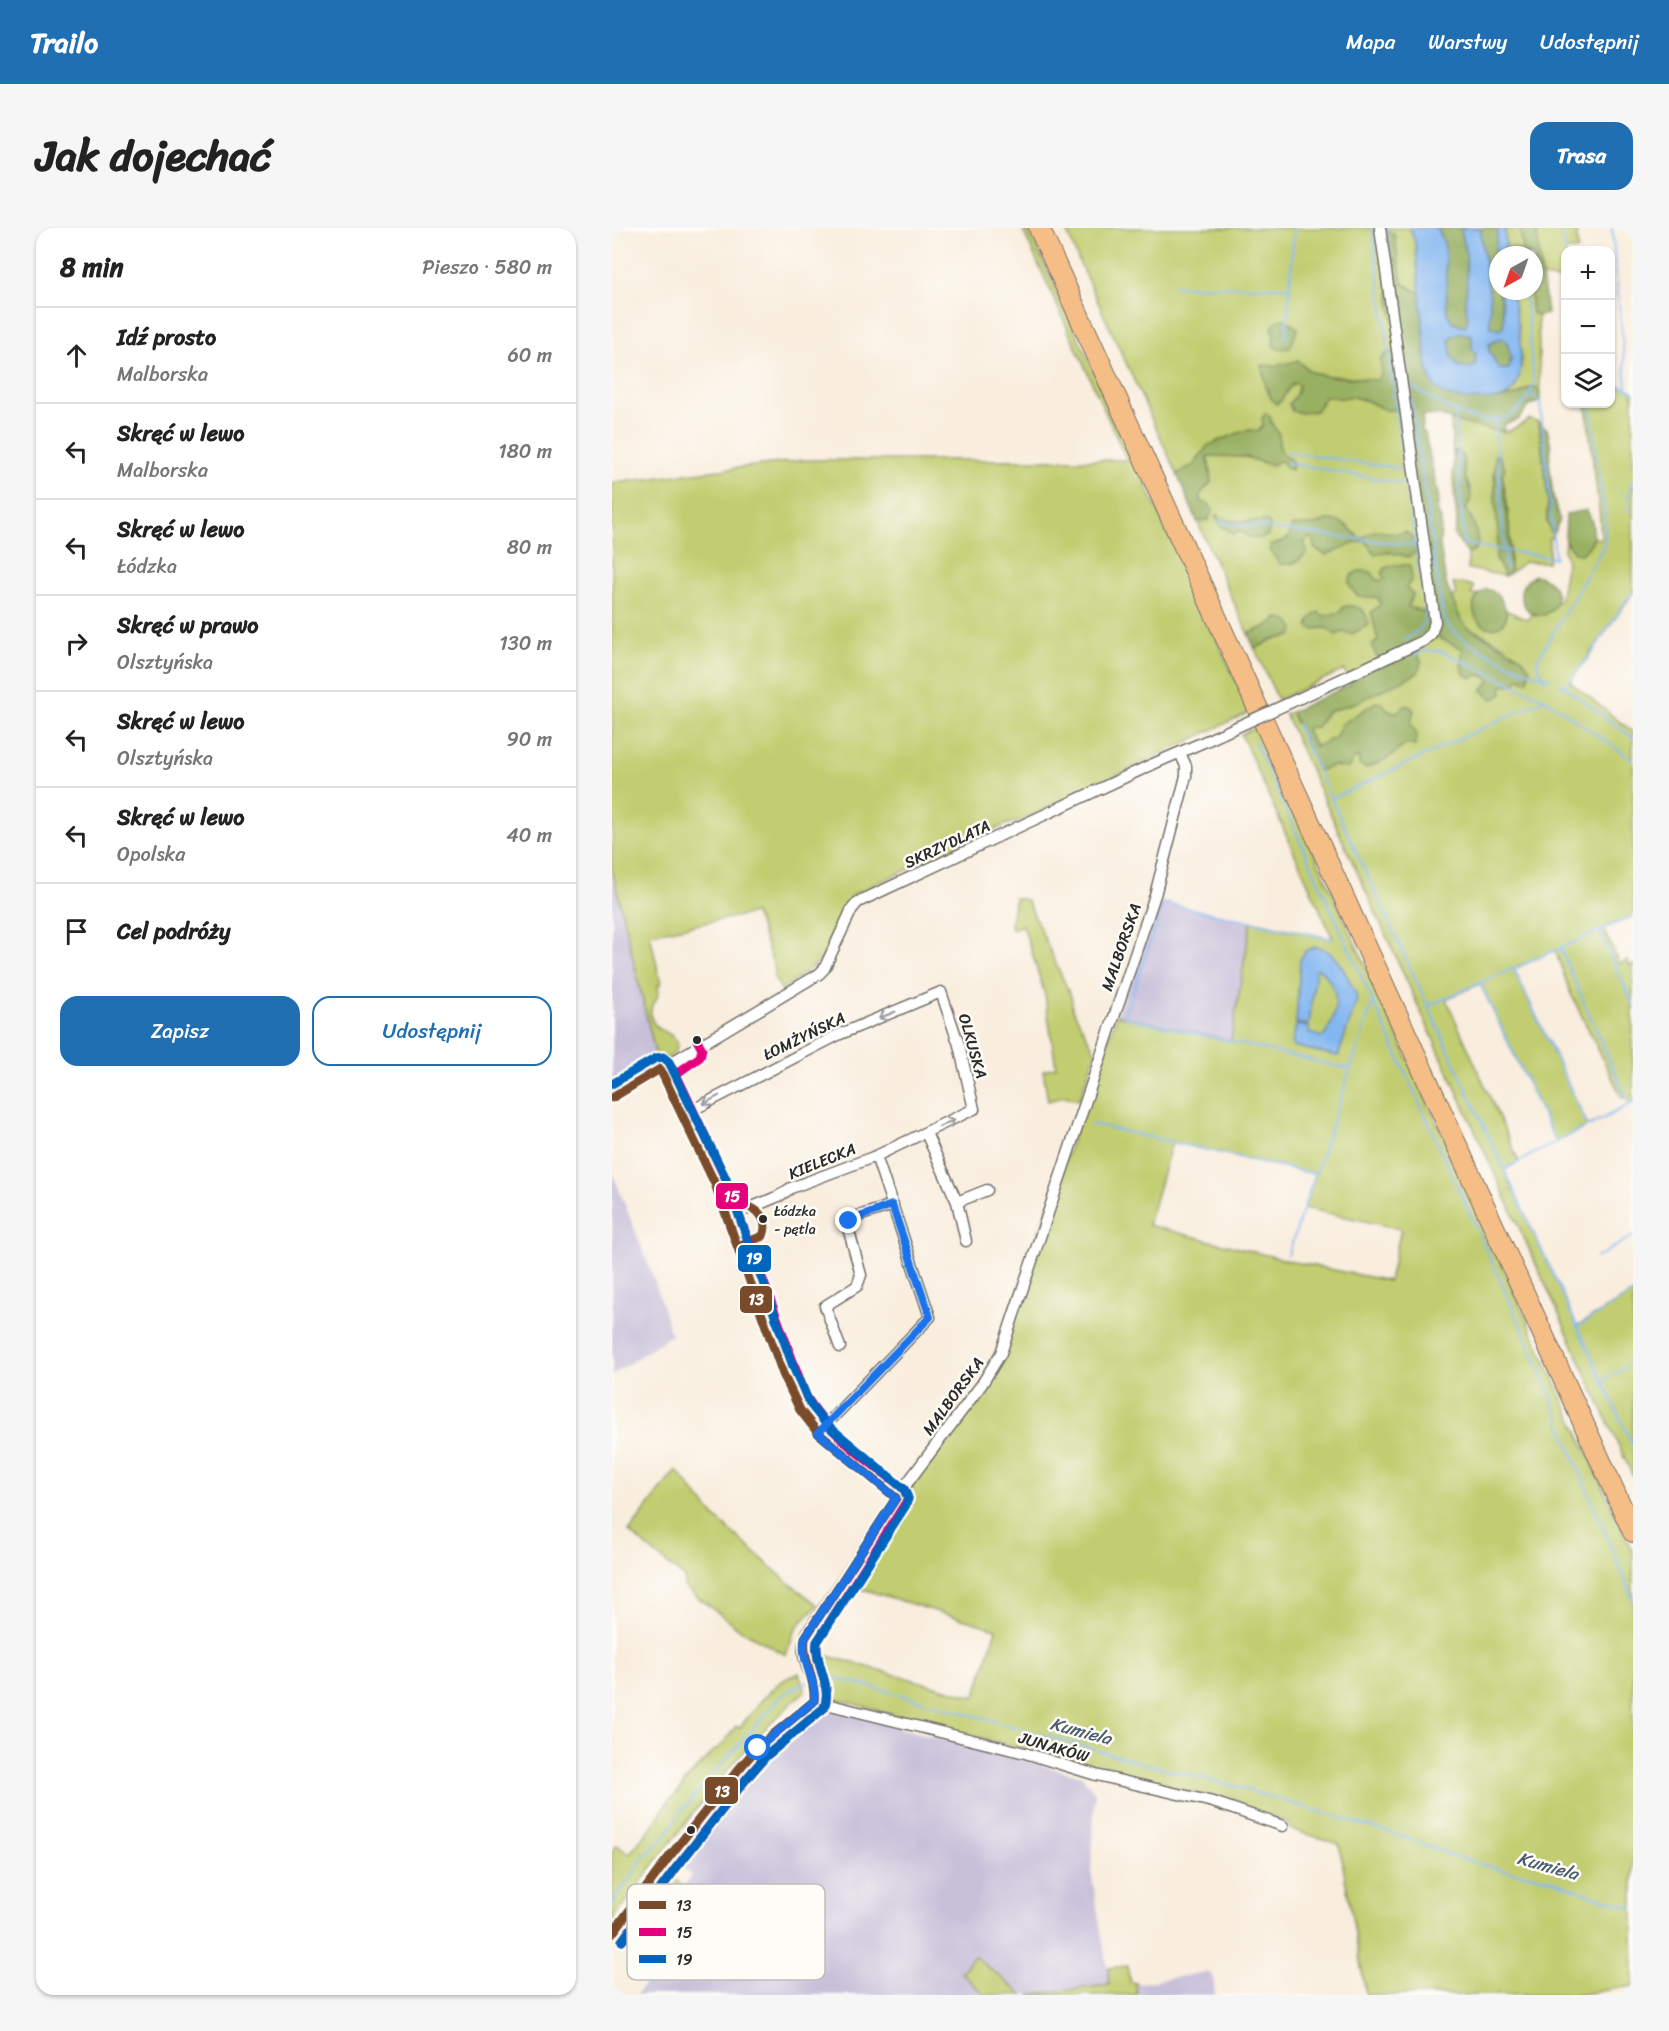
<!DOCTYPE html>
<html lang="pl">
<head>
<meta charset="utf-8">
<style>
	:root { --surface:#fff; --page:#f6f6f6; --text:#222; --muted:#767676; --line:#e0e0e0; --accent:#1f6fb2 }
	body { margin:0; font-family:Sriracha,sans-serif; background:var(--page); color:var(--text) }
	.controls { position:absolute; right:18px; top:18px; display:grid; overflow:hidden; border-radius:12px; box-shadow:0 2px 4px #0004 }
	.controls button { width:54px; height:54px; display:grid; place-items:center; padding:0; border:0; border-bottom:2px solid var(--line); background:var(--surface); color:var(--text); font:30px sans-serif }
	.compass { position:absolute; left:877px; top:18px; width:54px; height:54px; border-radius:50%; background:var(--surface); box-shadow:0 2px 4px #0004; rotate:220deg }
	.stop { position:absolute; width:18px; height:18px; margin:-14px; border:4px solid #1a73e8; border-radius:50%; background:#fff }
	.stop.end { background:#1a73e8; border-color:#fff; box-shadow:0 2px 6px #0008 }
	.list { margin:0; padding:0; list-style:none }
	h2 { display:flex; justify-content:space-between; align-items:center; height:78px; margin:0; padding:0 24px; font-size:26px }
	h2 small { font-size:20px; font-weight:400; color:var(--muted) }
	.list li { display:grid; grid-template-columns:39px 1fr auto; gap:18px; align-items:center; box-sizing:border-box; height:96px; padding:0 24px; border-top:2px solid var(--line) }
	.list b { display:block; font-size:22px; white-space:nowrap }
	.list p { margin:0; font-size:20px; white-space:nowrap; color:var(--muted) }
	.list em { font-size:20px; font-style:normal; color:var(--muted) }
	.actions { display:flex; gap:12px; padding:18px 24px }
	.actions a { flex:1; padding:14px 0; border:2px solid var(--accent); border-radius:18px; text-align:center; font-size:21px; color:var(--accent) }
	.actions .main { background:var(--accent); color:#fff }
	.icon { flex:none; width:33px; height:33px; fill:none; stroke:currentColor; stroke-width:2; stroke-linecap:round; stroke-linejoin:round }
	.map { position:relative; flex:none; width:1021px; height:1767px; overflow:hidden; border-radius:18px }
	header { display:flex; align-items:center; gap:36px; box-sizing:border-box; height:84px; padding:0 30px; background:var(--accent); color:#fff }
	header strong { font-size:28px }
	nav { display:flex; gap:33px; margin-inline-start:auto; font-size:21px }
	.intro { display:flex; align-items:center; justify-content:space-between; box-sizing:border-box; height:144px; padding:0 36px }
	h1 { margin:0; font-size:42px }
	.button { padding:15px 27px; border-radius:18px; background:var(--accent); color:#fff; font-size:21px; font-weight:700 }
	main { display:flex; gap:36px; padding:0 36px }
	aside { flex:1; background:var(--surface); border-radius:18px; box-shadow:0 2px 4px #0004 }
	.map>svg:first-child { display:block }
	.industrial { fill:#c7c0d9 }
	.green { fill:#c1cd6f; stroke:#767c4d; stroke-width:1.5; fill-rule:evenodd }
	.forest { fill:#98b062; stroke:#626e46; stroke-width:1.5 }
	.water { fill:#84b7f1; stroke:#58718e; stroke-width:1.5; fill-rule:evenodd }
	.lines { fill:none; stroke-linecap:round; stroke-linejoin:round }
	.stream { stroke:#84b7f1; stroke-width:2 }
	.minor-casing { stroke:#736f69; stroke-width:13 }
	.motorway-casing { stroke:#736f69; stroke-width:22 }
	.minor { stroke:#fff; stroke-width:10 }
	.motorway { stroke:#f6be87; stroke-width:20 }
	.minor-bridge-casing { stroke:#736f69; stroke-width:13; stroke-linecap:butt }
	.minor-bridge { stroke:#fff; stroke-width:10 }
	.bus-1-casing { stroke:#fdfcf7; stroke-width:14 }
	.bus-2-casing { stroke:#fdfcf7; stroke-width:14 }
	.bus-3-casing { stroke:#fdfcf7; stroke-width:14 }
	.bus-1 { stroke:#7a4b2a; stroke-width:9 }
	.bus-2 { stroke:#e5007d; stroke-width:9 }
	.bus-3 { stroke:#0065bd; stroke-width:9 }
	.oneway { stroke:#a0a0a0 }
	.route { stroke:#1a73e8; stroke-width:8 }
	.bus-dot { fill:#2b2b2b; stroke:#fdfcf7; stroke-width:2 }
	.labels { text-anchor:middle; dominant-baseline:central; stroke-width:5; stroke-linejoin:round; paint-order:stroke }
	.bus-label { font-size:14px; fill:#2b2b2b; stroke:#fdfcf7; text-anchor:start }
	.street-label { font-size:16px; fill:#2b2b2b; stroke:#fdfcf7 }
	.water-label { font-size:18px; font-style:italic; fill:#4a5c70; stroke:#fdfcf7 }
	.key { fill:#fdfcf7; stroke:#bebdba; stroke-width:1.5 }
	.key-label { font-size:16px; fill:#2b2b2b }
	.line-badge { stroke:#fdfcf7; stroke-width:2 }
	.badge-label { font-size:16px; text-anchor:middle; font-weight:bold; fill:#fff }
</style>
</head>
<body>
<header>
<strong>Trailo</strong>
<nav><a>Mapa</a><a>Warstwy</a><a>Udostępnij</a></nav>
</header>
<div class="intro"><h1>Jak dojechać</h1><a class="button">Trasa</a></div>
<main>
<aside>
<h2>8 min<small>Pieszo · 580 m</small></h2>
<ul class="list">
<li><svg class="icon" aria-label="ahead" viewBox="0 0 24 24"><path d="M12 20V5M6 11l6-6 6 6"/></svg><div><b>Idź prosto</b><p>Malborska</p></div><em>60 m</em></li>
<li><svg class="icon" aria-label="left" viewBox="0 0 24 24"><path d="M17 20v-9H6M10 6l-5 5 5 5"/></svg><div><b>Skręć w lewo</b><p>Malborska</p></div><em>180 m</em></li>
<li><svg class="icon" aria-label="left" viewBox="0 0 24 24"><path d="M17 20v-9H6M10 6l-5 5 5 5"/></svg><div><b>Skręć w lewo</b><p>Łódzka</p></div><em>80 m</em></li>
<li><svg class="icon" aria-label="right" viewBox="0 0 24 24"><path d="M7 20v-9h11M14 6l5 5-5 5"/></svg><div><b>Skręć w prawo</b><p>Olsztyńska</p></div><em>130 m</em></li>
<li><svg class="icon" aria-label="left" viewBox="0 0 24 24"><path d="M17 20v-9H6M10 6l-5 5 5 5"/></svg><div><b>Skręć w lewo</b><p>Olsztyńska</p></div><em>90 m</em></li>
<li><svg class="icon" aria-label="left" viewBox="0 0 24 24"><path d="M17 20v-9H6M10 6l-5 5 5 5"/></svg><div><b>Skręć w lewo</b><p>Opolska</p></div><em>40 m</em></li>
<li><svg class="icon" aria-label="arrive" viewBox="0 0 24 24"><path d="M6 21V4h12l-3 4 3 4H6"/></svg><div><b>Cel podróży</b></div></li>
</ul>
<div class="actions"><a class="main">Zapisz</a><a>Udostępnij</a></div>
</aside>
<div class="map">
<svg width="1021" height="1767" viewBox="0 0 1021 1767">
	<rect width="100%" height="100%" fill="#fdfcf7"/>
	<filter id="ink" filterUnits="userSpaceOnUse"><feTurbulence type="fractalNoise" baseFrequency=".0167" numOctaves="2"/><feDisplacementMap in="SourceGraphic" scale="12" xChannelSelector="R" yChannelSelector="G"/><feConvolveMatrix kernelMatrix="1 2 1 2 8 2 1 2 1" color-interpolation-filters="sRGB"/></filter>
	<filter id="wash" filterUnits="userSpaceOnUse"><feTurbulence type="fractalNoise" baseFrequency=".008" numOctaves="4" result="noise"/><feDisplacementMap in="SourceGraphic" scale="24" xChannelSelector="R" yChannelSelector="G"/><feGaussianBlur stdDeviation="1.35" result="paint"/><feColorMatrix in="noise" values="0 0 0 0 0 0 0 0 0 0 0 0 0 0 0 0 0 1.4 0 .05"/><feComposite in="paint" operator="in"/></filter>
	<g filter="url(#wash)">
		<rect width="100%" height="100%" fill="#f9eddd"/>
		<path class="industrial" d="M0,642L46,833L17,851V845L0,855Z
			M545,673L639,693L619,813L505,787Z
			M0,943L43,1054L59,1107L0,1147Z
			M216,1481L470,1548L483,1565L479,1643L498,1757L411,1767L362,1729L349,1745L373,1767H24L85,1684L64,1668L80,1647L66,1637L65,1631L136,1541L152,1524L194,1486Z
			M595,1744L601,1748L603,1767H525L524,1756Z"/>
		<path class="green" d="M410,0H416L638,484L406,594L395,596L240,667L209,732L170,762L162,750L163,741L143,685L38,706L49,756L46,757C50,772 36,775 39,789C43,805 60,802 66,815L63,825L46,837L0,642V255L192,232H515Z
			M457,0H798L803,14L809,66L790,55L782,6L786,123L766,153L730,148H713L699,144L686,133L663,138H650C652,150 654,167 664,176L669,173L677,159L682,155L687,157L684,167L677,176L709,177L713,168L728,170L741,169L756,173L773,182H794L823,387L796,379L772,351L769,353L740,346L737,354L739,361L767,370L768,377L764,380L767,433L735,448L732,442L666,472L643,421L661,411L675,409L666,390L653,399L636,406L585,293L596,292L597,277L589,274L588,266L599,254V244L595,227L634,229L651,235L668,233L681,236L678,230H674L669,223L658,188L646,203L637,202L605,213L592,223L582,237L565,246L466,31L454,1Z
			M893,0H908L912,27H894Z
			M949,0H964L966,22H954L953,62L951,52L930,49L924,4L949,2Z
			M900,63H918L920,85L926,88L928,162L921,158L905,167L895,169L907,148L910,132Z
			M999,154L1021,163V365L958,454L1021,504V688L991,701L1008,736L1015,732L1017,738L1021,736V875L1017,876L1014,869L1010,870L958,764L943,722L902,741L976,898L944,914L868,756L834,771L907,934L892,942L965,1098L1021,1065V1249L673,486L679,484L706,542L721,537L736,540L743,530C752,529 762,534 771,532C789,528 796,497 802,483L793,478L785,484L776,483L771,476L723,510L703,519L695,503L696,498L705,499L715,484L745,474L809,433L801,417L819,406L852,421L849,439L866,447L873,448L878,453L870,462L890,458L894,418L855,399L848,390L839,369L844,367L841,355L859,357L862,360L859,367L866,366L861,377L894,391V382L915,392L919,389L918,385L923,387L939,383L944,374L948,373L955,334L952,323L953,313L963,325L975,321L982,310L989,311L988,289L974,176H999Z
			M918,191L927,194L936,272L935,293L941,310H937V329L936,334H913L898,345C899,313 897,279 890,246L882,244L886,305L884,331L893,348L856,341V326L864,321L860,291L854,281L859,261L853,248L852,234L846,223H841L839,192L892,204L899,202Z
			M645,499L1021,1325V1758L964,1767H754L727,1616L678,1601L676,1595L601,1570L496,1544L216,1469C206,1462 200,1437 202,1424L363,1469L384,1401L233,1356L287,1272L372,1158L505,787L619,813L639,693L721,711L629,506ZM560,914L703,946L692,980L789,1001L777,1053L682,1034L536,997Z
			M403,670L415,672L460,771V780L484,825L467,872L453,868L436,873L431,842L444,839L433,767L411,697L400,701L399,695Z
			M64,1242L104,1290L177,1355L206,1377L184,1400L174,1427L129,1402L72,1359L73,1350L17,1304Z
			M187,1445L193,1463C117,1530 60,1613 0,1693V1623L5,1617L17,1626L39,1600L57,1572L62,1569L75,1551L100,1524L111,1516L124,1498L127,1500C146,1479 158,1454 187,1445Z
			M54,1645L72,1658L64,1668L85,1684L61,1715L23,1685Z
			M362,1728L411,1767H373L349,1745Z
			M515,1738L518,1754L524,1755L525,1767H417L497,1757L496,1740Z"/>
		<path class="forest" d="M826,0H849L854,25L855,58L853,73L856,91L853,98L841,95L835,85L833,19Z
			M868,0H886L883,41L892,91L891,100L886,102L878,98V71Z
			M908,0H924L935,86L926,88L920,86L918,63H922V27H912Z
			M768,1L782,6L790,55L809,66L815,140L821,156L846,171H888L905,167L921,158L928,162V174L917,177L906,192L892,196V204L858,197L825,187L810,188L811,196L809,201L813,205L827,272L825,280L829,293L828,317L834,356L848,390L855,399L909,429L918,441L915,453L907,450L902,456L890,458V466L885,470L879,471L870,462L878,453L874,448L866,447L860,450L852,446L849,433L851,421L819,406L801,417L809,433L806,445L745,474L715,484L705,499H696L695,503L703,519L723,510L730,496L764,474L771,476L776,483L785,484L793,478H798L802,483C798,493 798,497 805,506L803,518L794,516C782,527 769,536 753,540L747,536V529L743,530L736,540L721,538L706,543L679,484L739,456L735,448L766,433L760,418L766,412L759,384L768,377L767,370C752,368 743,373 737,354C741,342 747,342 759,344L765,352L769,353L772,351L770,346L773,340L781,337H798L800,351L794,360L801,366L796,379L822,387L794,182H773L756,173L741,169L728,170L713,168L704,183L690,185L680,183L677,176L684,167L687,157L682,155C674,160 673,172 664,176C654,167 652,150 650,137L663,138L686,133L699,144L713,148L766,152L769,146V131L776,124L785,123Z
			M670,91L675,92L686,101L678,120L667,121L661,118L662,106L660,100L664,93Z
			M847,105L860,107L864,126L863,138L856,140L845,138L840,129L837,113L840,108Z
			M889,110L895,114L899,129L897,141H887L877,123V116Z
			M654,185L658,188L659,195L667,206V216L669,223L674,230H678L681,239L678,242L674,240L672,235L668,233L660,237L634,229L595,228L599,254L588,266L589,274L597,276L601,282L596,292L585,293L565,246L582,237L595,218L626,205L637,202L646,203L651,197L650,190Z
			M927,194L935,201L939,218L937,233L941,270L947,291L943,304L938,302L935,293L936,272Z
			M841,223L850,227C852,234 852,240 853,247C856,264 864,264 854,281C862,293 866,304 866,318L856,326L842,307L845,294L841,251Z
			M886,226L893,240L890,247L897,298L898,345L893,348L884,331L886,305L883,271V227Z
			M975,282L980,294L982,310L975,321L969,326L963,325L953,313L954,286Z
			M605,286C621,299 636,291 654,293L658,296L656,307C645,314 637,309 626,303L623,307L609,298L603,288Z
			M715,292C730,292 737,298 747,310H751C770,294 773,311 793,304C803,310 804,314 803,325L797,329L776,324L763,326L753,313L743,315L714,327L702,320L701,312L698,310L692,314L695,323C688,334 682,337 668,336L659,324L658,318L677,310L680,297H702Z
			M923,347C945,352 954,375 932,387L918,385C905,369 905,358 923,347Z
			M874,361C883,363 887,367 891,375C905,404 867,408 862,384C860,374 865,367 874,361Z
			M736,378C751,378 754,384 757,397L740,406L731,404L724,407L714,400L700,401L696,398L698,391L706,384L712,388L728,384L731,379Z
			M666,390L678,394L682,401L680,408L661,411L643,421L636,406L653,399Z"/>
		<path class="water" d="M798,0H826L833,19L835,85L841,95L853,98L856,91L853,73L855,58L854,25L849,0H868L878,71V98L886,102L891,100L892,91L888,63H900L901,71C905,97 923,159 888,171C868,171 832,177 820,154C818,150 817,145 815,140L803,14ZM847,105L860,107V122L864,126L863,138L856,140L846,138L840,129L837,113L840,108ZM889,110L895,114L899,129L897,141H887L877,123V116Z
			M886,0H893L894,27H886V52L883,25Z
			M703,719C725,719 735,750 744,766L745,772L726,828L681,818L680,816L684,797L697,799V805L711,809L713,807C727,784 729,760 707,741H704L697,797L684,795L688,732L694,722Z"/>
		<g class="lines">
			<path class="stream" d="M774,0L831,388C833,392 835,397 838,400C857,419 912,445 938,450
				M949,0L954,25
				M1000,0L1015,160
				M560,58L677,59
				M674,109L682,0
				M999,154L1021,163
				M796,156C835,182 899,223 922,155L913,63
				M843,184L852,316L943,330L928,174L918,166
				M883,193L894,340
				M675,224L792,241L760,0
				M676,235L794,256L814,387L809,400L793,412
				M1016,283V265L1021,252
				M606,294L805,318
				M802,426L813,423H828L933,471L1021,532
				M933,453L925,435L927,429L991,320L993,310V291L978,176
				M947,455L1021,510
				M953,459L980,425L1014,372L1021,365
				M685,497L1021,1218
				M643,514L929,1142L957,1218L1021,1371
				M719,571L933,471
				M987,703L1021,776
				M721,711L552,675L512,789L738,841
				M948,720L1017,876
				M902,741L976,898
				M868,755L944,914
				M816,778L1021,688
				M479,896L703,946
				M892,941L1021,875
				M676,1027L761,774
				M984,1030L1021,1008
				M965,1099L1021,1065
				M990,1153L1021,1135
				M203,1452L226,1451L260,1459L534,1536L625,1559L795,1610L842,1628L893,1643L934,1650L979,1667L1021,1680
				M0,1678L4,1668L18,1651L31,1629L51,1611L71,1581L166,1472L175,1464L198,1453"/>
		</g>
	</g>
	<g filter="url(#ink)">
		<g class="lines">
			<defs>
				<path id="minor" d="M732,450L811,413L819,406L823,394L768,0
					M48,841L71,887L103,956L171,1146L188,1182L206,1205L284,1270
					M0,870L207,746L212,741L240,681L246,674L541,536L594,513
					M71,887L226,807L329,764L347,817L362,881L264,928L179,960L167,968L116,989
					M314,905L345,974L354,1013
					M345,974L375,962
					M228,1119L213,1078L245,1058L249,1047L235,996L240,990L281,977
					M206,1205L318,1089L264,928
					M202,1473L413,1525L484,1547L601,1574L671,1598
					M0,1706L54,1633L126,1542L146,1519L202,1473C206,1449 183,1432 195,1405L284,1270L370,1156L389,1125L543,667L574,548V538L568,525"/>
				<path id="motorway" d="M427,0L1021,1304"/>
			</defs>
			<use href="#minor" class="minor-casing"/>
			<use href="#motorway" class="motorway-casing"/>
			<use href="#minor" class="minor"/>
			<use href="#motorway" class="motorway"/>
			<defs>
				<path id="minor-bridge" d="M594,513L732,450"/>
			</defs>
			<use href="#minor-bridge" class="minor-bridge-casing"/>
			<use href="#minor-bridge" class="minor-bridge"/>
			<defs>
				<path id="bus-1" d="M48,841L103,956L171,1146L188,1182L206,1205L284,1270
					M0,870L48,841
					M126,1018L151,1008C156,996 151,985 139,980
					M0,1706L54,1633L126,1542L146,1519L202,1473C204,1451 190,1432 193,1410L284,1270"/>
				<path id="bus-2" d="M10,1713L64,1640L135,1550L154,1528L212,1480C221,1457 202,1437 205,1414L296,1271L292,1261C257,1233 218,1208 194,1168L114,952L64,846L88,829L90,821L85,812"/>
				<path id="bus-3" d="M0,856L44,830L51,829L57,834L114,951L182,1141L198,1176L215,1197L292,1261L296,1270L294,1277L205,1414C202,1437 221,1457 212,1480L154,1528L135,1550L64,1640L10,1713"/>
			</defs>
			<use href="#bus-1" class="bus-1-casing"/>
			<use href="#bus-2" class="bus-2-casing"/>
			<use href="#bus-3" class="bus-3-casing"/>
			<use href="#bus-1" class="bus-1"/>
			<use href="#bus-2" class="bus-2"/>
			<use href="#bus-3" class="bus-3"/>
		</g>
		<defs><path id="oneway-shaft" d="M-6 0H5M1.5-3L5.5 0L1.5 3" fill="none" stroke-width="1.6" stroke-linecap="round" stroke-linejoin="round" transform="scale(1.5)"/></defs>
		<g class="oneway">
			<use href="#oneway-shaft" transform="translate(275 787) rotate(158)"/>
			<use href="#oneway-shaft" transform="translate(99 872) rotate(152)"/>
			<use href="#oneway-shaft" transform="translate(335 895) rotate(-25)"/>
		</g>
	</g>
	<g class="lines" filter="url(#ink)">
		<path class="route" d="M146,1520L202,1473C206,1452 187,1434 193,1410L284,1270L206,1205L318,1089L280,977L237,993"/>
	</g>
	<g class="bus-dot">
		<circle cx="85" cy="812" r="5"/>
		<circle cx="151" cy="991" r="5"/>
		<circle cx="79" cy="1602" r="5"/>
	</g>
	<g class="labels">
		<g class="bus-label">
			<text x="162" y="983">Łódzka<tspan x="162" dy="18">- pętla</tspan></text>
		</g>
		<g class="street-label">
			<text transform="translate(335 616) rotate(-25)">SKRZYDLATA</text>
			<text transform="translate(509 719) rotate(-71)">MALBORSKA</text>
			<text transform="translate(192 808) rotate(-26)">ŁOMŻYŃSKA</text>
			<text transform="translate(361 818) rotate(74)">OLKUSKA</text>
			<text transform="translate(210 933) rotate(-22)">KIELECKA</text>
			<text transform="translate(341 1168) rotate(-54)">MALBORSKA</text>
			<text transform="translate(442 1519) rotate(16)">JUNAKÓW</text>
		</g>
		<g class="water-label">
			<text transform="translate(469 1503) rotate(15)">Kumiela</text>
			<text transform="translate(936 1638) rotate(16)">Kumiela</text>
		</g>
	</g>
	<rect x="15" y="1656" width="198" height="96" rx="9" class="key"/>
	<rect x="27" y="1673" width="27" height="8" fill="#7a4b2a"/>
	<rect x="27" y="1700" width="27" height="8" fill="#e5007d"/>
	<rect x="27" y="1727" width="27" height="8" fill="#0065bd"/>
	<g class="key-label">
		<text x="64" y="1683">13</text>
		<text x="64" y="1710">15</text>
		<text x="64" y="1737">19</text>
	</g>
	<g class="line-badge">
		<rect x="103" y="954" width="34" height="28" rx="6" fill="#e5007d"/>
		<rect x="125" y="1016" width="35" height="29" rx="6" fill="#0065bd"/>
		<rect x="127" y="1057" width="34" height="29" rx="6" fill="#7a4b2a"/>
		<rect x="92" y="1548" width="35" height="29" rx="6" fill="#7a4b2a"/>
	</g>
	<g class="badge-label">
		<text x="120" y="974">15</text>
		<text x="142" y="1036">19</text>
		<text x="144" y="1077">13</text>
		<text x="110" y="1569">13</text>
	</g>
</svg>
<div class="controls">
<button>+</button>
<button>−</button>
<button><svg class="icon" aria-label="layers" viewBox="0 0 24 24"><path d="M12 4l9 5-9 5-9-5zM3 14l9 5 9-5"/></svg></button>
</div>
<svg class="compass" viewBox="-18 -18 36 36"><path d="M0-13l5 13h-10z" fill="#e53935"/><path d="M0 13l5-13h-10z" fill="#767676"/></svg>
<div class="stop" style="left:146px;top:1520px"></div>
<div class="stop end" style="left:237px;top:993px"></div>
</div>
</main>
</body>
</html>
